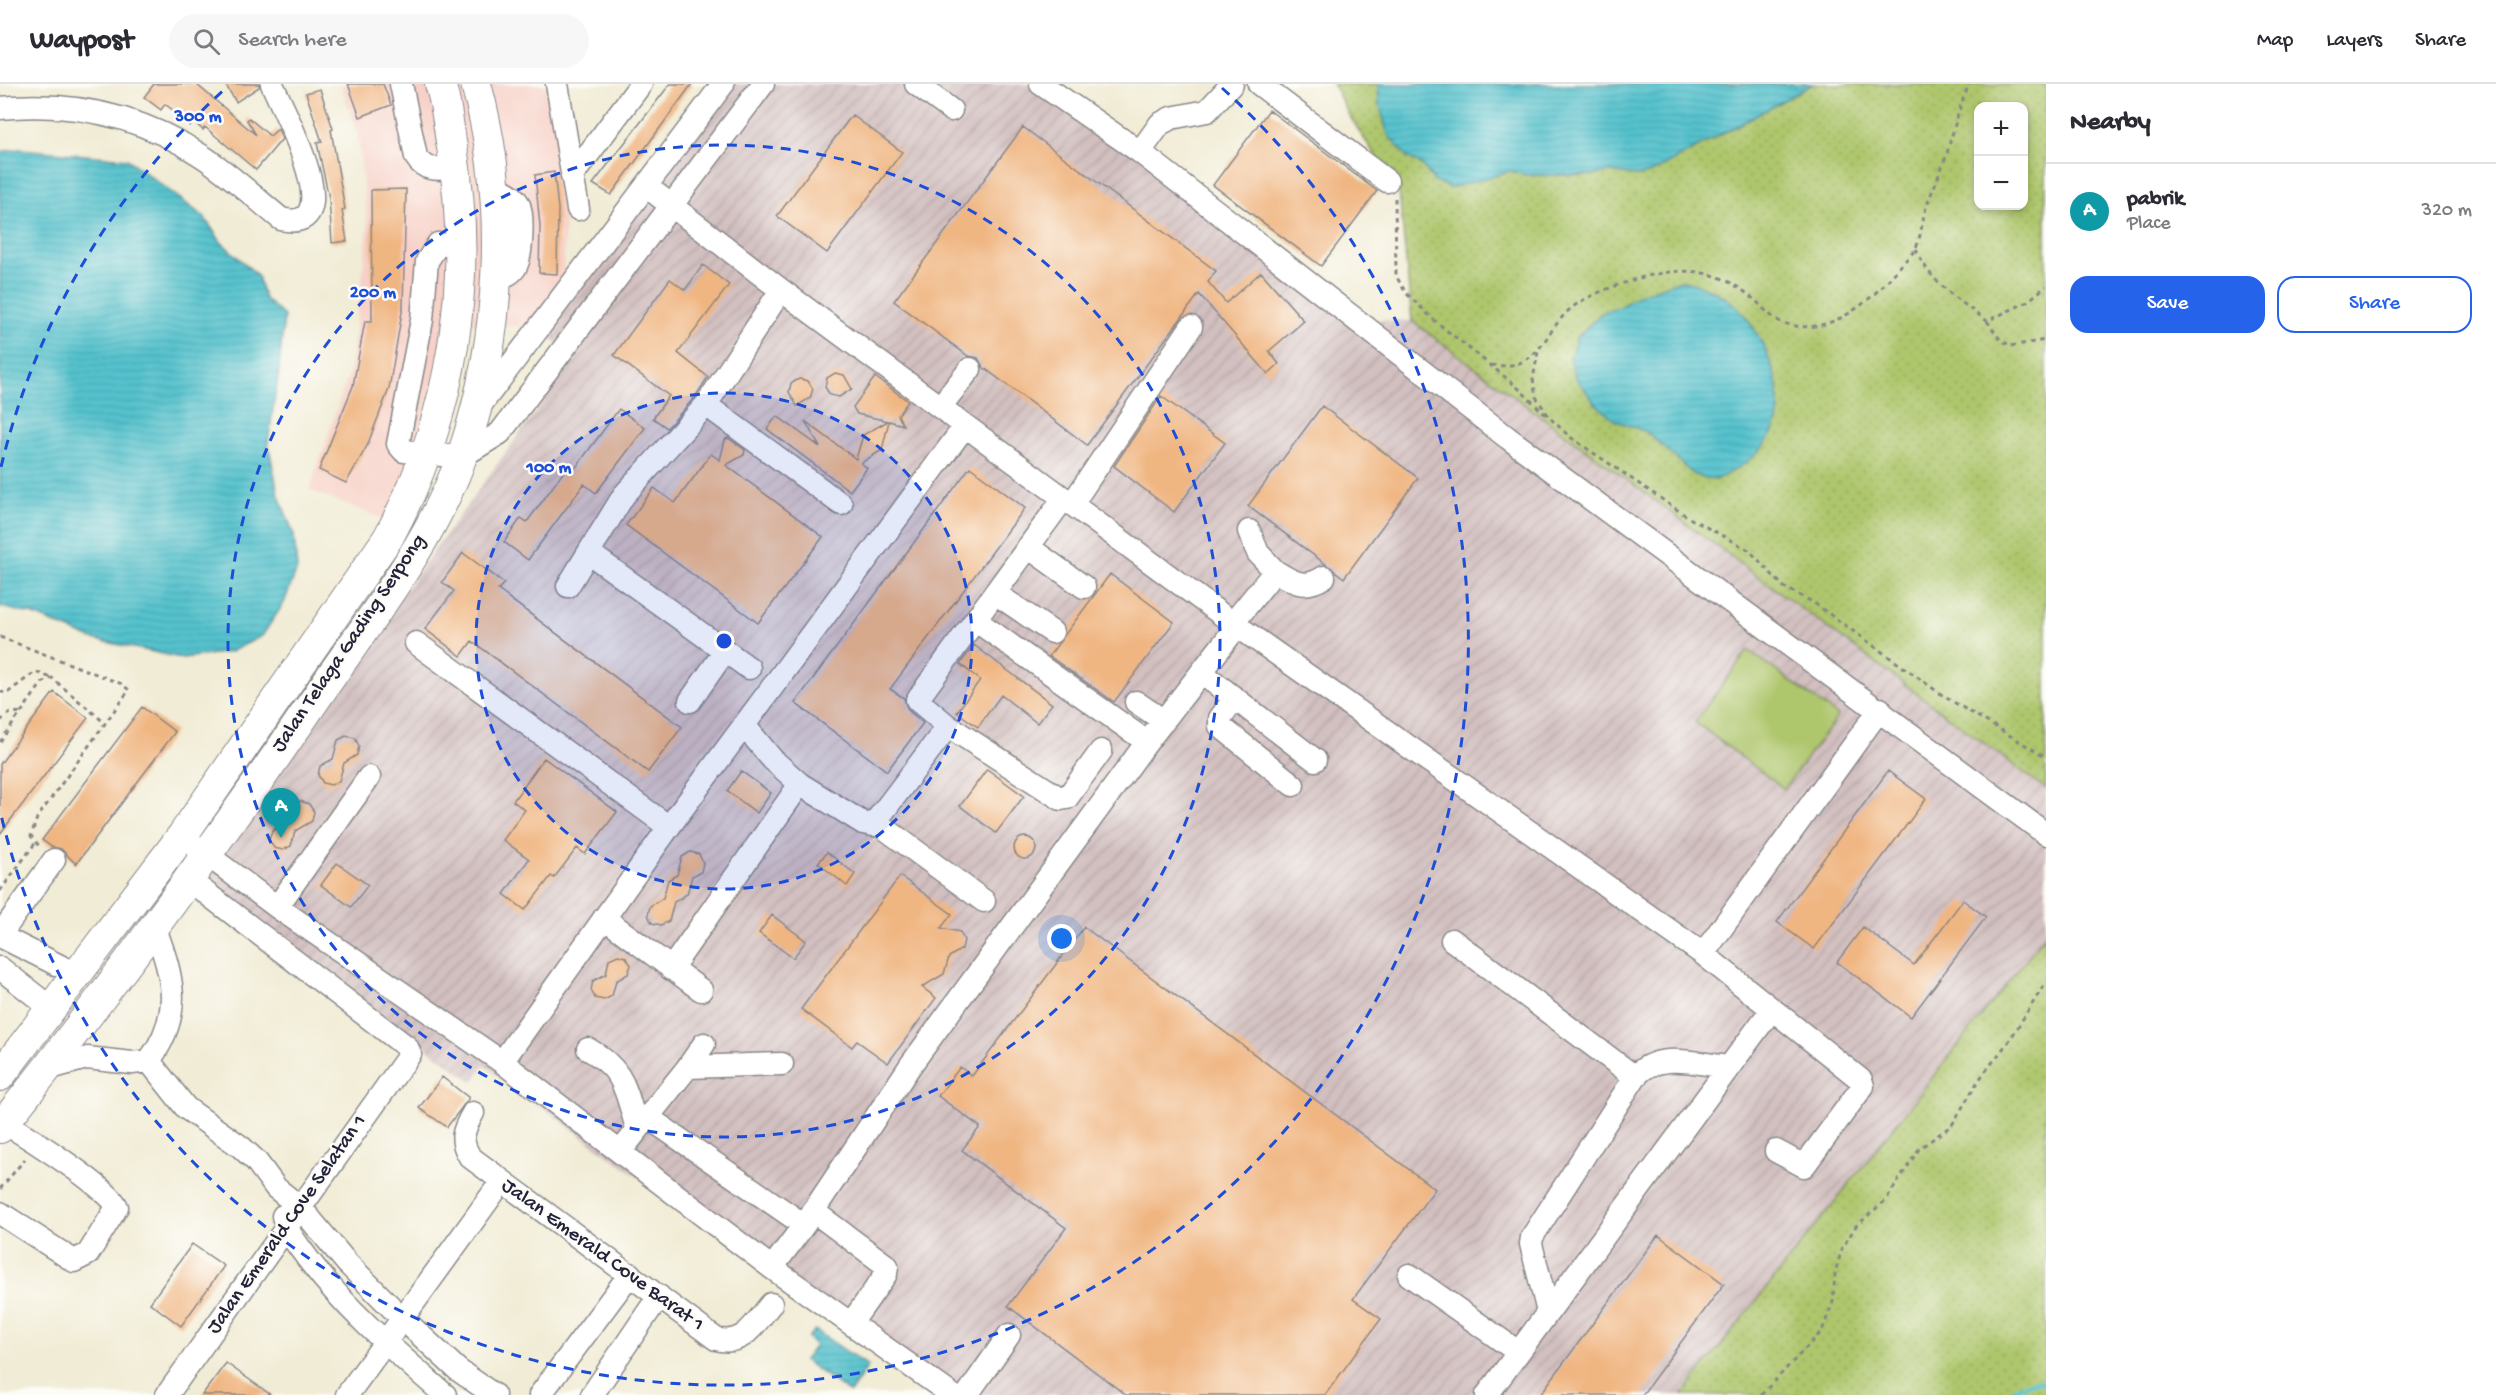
<!DOCTYPE html>
<html lang="en">
<head>
<meta charset="utf-8">
<style>
	:root { --surface:#fff; --page:#f7f7f7; --text:#2b2b33; --muted:#7c7c81; --line:#e1e1e2; --accent:#2563eb }
	body { margin:0; font-family:"Gochi Hand",sans-serif; background:var(--page); color:var(--text) }
	.controls { position:absolute; right:18px; top:18px; display:grid; overflow:hidden; border-radius:12px; box-shadow:0 3px 9px #0003 }
	.controls button { width:54px; height:54px; display:grid; place-items:center; padding:0; border:0; border-bottom:2px solid var(--line); background:var(--surface); color:var(--text); font:30px sans-serif }
	.you { position:absolute; left:1062px; top:855px; width:21px; height:21px; margin:-15px; border:4px solid #fff; border-radius:50%; background:#1a73e8; box-shadow:0 0 0 9px #1a73e833 }
	.badge { display:grid; place-items:center; width:39px; height:39px; border-radius:50%; background:var(--accent); color:#fff; font-size:20px; font-weight:700 }
	.pin { position:absolute; translate:-50% -50px; filter:drop-shadow(0 2px 3px #0008) }
	.pin::after { content:''; position:absolute; top:32px; width:21px; height:18px; background:inherit; clip-path:polygon(0 0,100% 0,50% 100%) }
	.list { margin:0; padding:0; list-style:none }
	h2 { display:flex; justify-content:space-between; align-items:center; height:78px; margin:0; padding:0 24px; font-size:26px }
	h2 small { font-size:20px; font-weight:400; color:var(--muted) }
	.list li { display:grid; grid-template-columns:39px 1fr auto; gap:18px; align-items:center; box-sizing:border-box; height:96px; padding:0 24px; border-top:2px solid var(--line) }
	.list b { display:block; font-size:22px; white-space:nowrap }
	.list p { margin:0; font-size:20px; white-space:nowrap; color:var(--muted) }
	.list em { font-size:20px; font-style:normal; color:var(--muted) }
	.actions { display:flex; gap:12px; padding:18px 24px }
	.actions a { flex:1; padding:14px 0; border:2px solid var(--accent); border-radius:18px; text-align:center; font-size:21px; color:var(--accent) }
	.actions .main { background:var(--accent); color:#fff }
	.icon { flex:none; width:33px; height:33px; fill:none; stroke:currentColor; stroke-width:2; stroke-linecap:round; stroke-linejoin:round }
	.map { position:relative; flex:none; width:2046px; height:1311px; overflow:hidden }
	header { display:flex; align-items:center; gap:36px; box-sizing:border-box; height:84px; padding:0 30px; background:var(--surface); border-bottom:2px solid var(--line) }
	header strong { font-size:28px }
	nav { display:flex; gap:33px; margin-inline-start:auto; font-size:21px }
	.search { width:420px; height:54px; background:var(--page); display:flex; align-items:center; gap:15px; box-sizing:border-box; padding:0 21px; border-radius:33px; color:var(--muted); font-size:22px }
	main { display:flex }
	aside { flex:1; background:var(--surface) }
	.map>svg:first-child { display:block }
	.built { fill:#f7d1c8 }
	.industrial { fill:url(#industrial-furrows) }
	.grass { fill:url(#grass-dots); stroke:#687454; stroke-width:1.5; fill-rule:evenodd }
	.garden { fill:#aec66c; stroke:#687454; stroke-width:1.5 }
	.water { fill:url(#water-rules); stroke:#3c7284; stroke-width:1.5 }
	.lines { fill:none; stroke-linecap:round; stroke-linejoin:round }
	.stream { stroke:#55c2cd; stroke-width:5 }
	.building { fill:#f0b682 }
	.minor-casing { stroke:#8a8788; stroke-width:25 }
	.major-casing { stroke:#8a8788; stroke-width:32 }
	.path { stroke:#8a8788; stroke-width:3; stroke-dasharray:4.5 4.5; stroke-linecap:butt }
	.minor { stroke:#fff; stroke-width:22 }
	.major { stroke:#fff; stroke-width:30 }
	.ring { fill:none; stroke:#1d4ed8; stroke-width:3; stroke-dasharray:10 8 }
	.labels { text-anchor:middle; dominant-baseline:central; stroke-width:5; stroke-linejoin:round; paint-order:stroke }
	.street-label { font-size:21px; fill:#22223b; stroke:#fdfcf7 }
	.centre { fill:#1d4ed8; stroke:#fdfcf7; stroke-width:3 }
	.ring-label { font-size:18px; text-anchor:middle; font-weight:bold; fill:#1d4ed8; stroke:#fdfcf7; stroke-width:5; stroke-linejoin:round; paint-order:stroke }
</style>
</head>
<body>
<header>
<strong>Waypost</strong>
<div class="search"><svg class="icon" aria-label="search" viewBox="0 0 24 24"><circle cx="10" cy="10" r="6"/><path d="M15 15l6 6"/></svg>Search here</div>
<nav><a>Map</a><a>Layers</a><a>Share</a></nav>
</header>
<main>
<div class="map">
<svg width="2046" height="1311" viewBox="0 0 2046 1311">
	<defs>
		<pattern id="industrial-furrows" width="10" height="10" patternUnits="userSpaceOnUse" patternTransform="scale(1.5)"><rect width="10" height="10" fill="#d2bfc0"/><path d="M-1 1l2-2M0 10L10 0M9 11l2-2" fill="none" stroke="#b4a4a6"/></pattern>
		<pattern id="grass-dots" width="8" height="8" patternUnits="userSpaceOnUse" patternTransform="scale(1.5)"><rect width="8" height="8" fill="#aec66c"/><path d="M2 2h.1M6 6h.1" fill="none" stroke="#95aa5e" stroke-width="1.8" stroke-linecap="round"/></pattern>
		<pattern id="water-rules" width="6" height="5" patternUnits="userSpaceOnUse" patternTransform="scale(1.5)"><rect width="6" height="5" fill="#55c2cd"/><path d="M0 2.5h6" fill="none" stroke="#4aa6b1"/></pattern>
	</defs>
	<rect width="100%" height="100%" fill="#fdfcf7"/>
	<filter id="ink" filterUnits="userSpaceOnUse"><feTurbulence type="fractalNoise" baseFrequency=".0167" numOctaves="2"/><feDisplacementMap in="SourceGraphic" scale="12" xChannelSelector="R" yChannelSelector="G"/><feConvolveMatrix kernelMatrix="1 2 1 2 8 2 1 2 1" color-interpolation-filters="sRGB"/></filter>
	<filter id="wash" filterUnits="userSpaceOnUse"><feTurbulence type="fractalNoise" baseFrequency=".008" numOctaves="4" result="noise"/><feDisplacementMap in="SourceGraphic" scale="24" xChannelSelector="R" yChannelSelector="G"/><feGaussianBlur stdDeviation="1.35" result="paint"/><feColorMatrix in="noise" values="0 0 0 0 0 0 0 0 0 0 0 0 0 0 0 0 0 1.4 0 .05"/><feComposite in="paint" operator="in"/></filter>
	<g filter="url(#wash)">
		<rect width="100%" height="100%" fill="#f1ecd5"/>
		<path class="built" d="M341,0H545L557,54L565,137L563,204L537,243L449,238L394,439L309,406L350,287L368,147L358,53Z"/>
		<path class="industrial" d="M711,0H1053L1373,236L1412,237L2046,705V850L1682,1311H939L484,981L473,998L195,793L575,274L537,243Z"/>
		<path class="grass" d="M1333,0H2046V705L1412,237L1399,108L1349,31ZM1978,22H2024V122H1978Z
			M2046,850V1311H1682Z"/>
		<path class="garden" d="M1748,566L1838,632L1784,705L1695,638Z"/>
		<path class="water" d="M1378,0H1813L1649,90L1635,92L1611,88L1589,91H1526L1510,87L1451,104L1435,98L1422,81L1407,73L1388,51L1379,19Z
			M20,65L127,75L204,133L221,158L257,191L265,215L284,232L279,286L268,359L278,409L294,451L297,485L284,519L262,552L230,568L182,574L92,555L32,530L0,523V68Z
			M1681,196C1702,201 1723,209 1738,224C1764,251 1793,316 1771,351C1758,374 1738,385 1715,396L1694,391L1647,348L1614,336L1595,319L1576,294L1570,274L1577,253L1603,228L1620,223L1638,211Z
			M815,1246L868,1282L850,1309L804,1276L815,1262L808,1253Z"/>
		<g class="lines">
			<path class="stream" d="M2011,1311C2019,1300 2033,1297 2046,1298"/>
		</g>
		<g id="blocks">
			<path class="building" d="M154,0H196L256,51L247,36L249,34L270,52L278,45L282,55L256,86L205,43L203,46L186,31L183,34L165,20L161,26L144,13Z
				M225,0H259V3L236,18Z
				M348,0H383L391,21L360,33Z
				M670,0H692L611,111L593,100Z
				M320,5L333,45L331,46L345,125L342,126L347,157L332,159L329,114L317,59L322,58L306,9Z
				M1269,26L1377,107L1321,182L1213,101Z
				M852,31L902,68L827,169L777,132Z
				M1023,43L1216,187L1208,198L1226,219L1261,188L1304,237L1269,267L1279,280L1268,290L1199,210L1087,361L983,283L978,274L968,272L894,217Z
				M554,88L558,125L557,190L539,189L540,142L535,91Z
				M406,105L403,222L389,305L367,362L346,399L319,386L353,302L365,237H372L371,106Z
				M703,181L729,201L678,269L708,293L695,313L667,344L653,334L669,312L614,271L670,195L685,206Z
				M835,289L844,291L852,305L839,313L830,311L825,303L827,294Z
				M875,293L908,317L898,331L903,341L889,337L882,366L861,379L867,384L850,407L767,345L777,332L820,363L805,337L856,375L863,351L888,337L857,330L853,323Z
				M799,295L808,297L813,305L810,314L797,322L789,308L791,299Z
				M1161,312L1225,359L1174,428L1114,382Z
				M1322,322L1418,394L1344,494L1248,422Z
				M619,325L645,344L596,409L584,400L528,476L504,458L521,434L527,438L565,386L571,390Z
				M728,354L745,366L744,371L726,381L823,453L758,539L626,441L654,404L675,419L711,370L720,376L725,356Z
				M970,383L1025,424L890,605L904,614L908,626L923,639L887,687L795,619Z
				M463,469L504,499L498,506L682,643L648,688L472,557L461,572L425,545L454,507L442,498Z
				M1110,490L1174,538L1114,618L1049,572Z
				M974,561L1052,620L1037,639L1001,611L978,643L957,628L980,596L960,580Z
				M54,608L88,634L0,750V680Z
				M142,623L175,648L76,780L61,765L52,763L42,756Z
				M346,652L355,654L359,662L357,671L344,679L339,697L331,701L323,699L318,691L320,682L333,675L338,656Z
				M544,674L617,728L585,770L577,764L554,794L551,792L525,826L504,810L529,775L503,756L525,726L513,717Z
				M987,685L1024,712L996,749L960,722Z
				M741,687L771,709L757,729L727,707Z
				M1888,687L1926,715L1814,865L1777,838Z
				M300,717L309,720L314,728L312,737L295,747L291,762L283,766L274,764L269,756L272,747L289,737L293,722Z
				M1014 764a11 11 0 1 1 22 0a11 11 0 1 1-22 0Z
				M690,768L699,770L703,779L701,788L692,792L687,810L674,818L669,837L661,841L652,839L648,831L650,822L663,814L668,796L677,791L682,773Z
				M827,768L855,790L847,802L818,779Z
				M337,779L368,801L351,823L321,801Z
				M900,792L952,830L941,844L960,848L964,856L962,865L949,873L944,890L922,903L936,914L888,979L857,957L852,963L801,925Z
				M1963,816L1986,833L1911,933L1837,878L1863,843L1914,881Z
				M772,831L806,857L793,874L759,849Z
				M1084,843L1435,1105L1353,1215L1381,1235L1325,1311H1126L1008,1222L1066,1144L962,1066L980,1043L938,1012L960,983L972,992Z
				M618,871L626,873L631,881L628,890L616,897L612,912L604,916L595,914L591,906L593,897L606,890L609,875Z
				M442,993L469,1014L447,1043L419,1024Z
				M1658,1151L1724,1200L1642,1311H1540Z
				M192,1160L224,1182L181,1242L150,1219Z
				M226,1279L271,1311H202Z"/>
		</g>
	</g>
	<g filter="url(#ink)">
		<use href="#blocks" fill-opacity="0" stroke="#8a8788" stroke-width="1.5"/>
		<g class="lines">
			<defs>
				<path id="minor" d="M401,0L416,73C425,88 439,85 455,84
					M557,0L578,125
					M916,0L951,26
					M1041,0L1140,68L1508,354L2046,750
					M1259,0L1387,97
					M0,24C73,17 140,31 202,72C230,90 255,114 281,135C351,151 283,26 272,0
					M1140,68L1160,40L1171,34L1207,27L1232,0
					M572,92L641,0
					M646,102L781,206L1233,539L1703,870L1861,996L1863,1002L1804,1082L1776,1067
					M462,162L438,160L427,177L422,236L398,360L404,367L461,373L500,349L763,0
					M495,195C502,193 510,191 515,184C522,174 524,129 518,119C513,110 503,107 495,102
					M706,321L841,420
					M479,323L723,0
					M940,323L970,285
					M1064,414L917,616L948,642L1061,715L1067,714L1101,667
					M1072,420L1191,243
					M1028,463L1084,503
					M589,469L749,584
					M1275,487C1292,498 1305,506 1324,493
					M568,502L624,411L706,321L781,206
					M995,509L1052,548
					M975,536L1147,658
					M1233,539L1275,487L1258,469L1249,447
					M416,559L669,743
					M1202,589L1315,676
					M1235,614L1220,634V642L1293,701
					M690,617L725,567
					M1136,618L1164,637
					M800,700L863,739L873,741L948,642
					M876,738L984,817
					M182,752L277,823L502,978L772,1184L952,1311
					M277,823L369,693
					M604,834L701,906
					M0,851L54,776
					M0,852L78,891
					M1452,856L1635,993
					M1703,870L1880,625
					M0,884L52,925
					M671,885L800,700L772,675L744,641
					M588,965C625,986 625,1005 637,1044
					M149,977L186,1024L241,1063L256,1077L276,1104L301,1124L347,1179L403,1235L458,1286L494,1311
					M502,978L669,743L965,342
					M688,983L782,980
					M47,985L87,974L132,979L149,977C184,929 173,894 155,844
					M473,1029C463,1046 459,1056 470,1073L716,1255C744,1263 755,1239 771,1220
					M646,1032L804,1141
					M620,1068L688,983L704,960
					M813,1127L887,1182L886,1190L852,1238
					M0,1129L74,1177L88,1170L117,1123C112,1106 24,1050 4,1039
					M283,1132C287,1149 298,1161 308,1175C347,1227 396,1268 445,1311
					M772,1184L804,1141L910,982L1147,658L1238,541
					M1409,1191L1518,1268
					M1548,1228L1531,1160L1532,1153L1635,993C1656,966 1698,980 1728,983
					M167,1311L410,970L407,963L189,796
					M347,1311L502,1097
					M540,1311L630,1190
					M592,1311L659,1212
					M967,1311L1009,1251
					M1487,1311L1772,925"/>
				<path id="major" d="M0,992L182,752L388,454C453,334 474,197 452,63C448,42 447,20 440,0
					M0,1044C114,901 221,754 323,604C373,531 432,457 462,372C502,255 509,119 476,0"/>
			</defs>
			<use href="#minor" class="minor-casing"/>
			<use href="#major" class="major-casing"/>
			<path class="path" d="M1395,114L1396,192L1406,209L1435,237L1515,301L1546,331
				M1916,165C1929,198 1959,216 1987,237L2027,218L2046,202
				M1987,237L1999,254L2010,262L2046,256
				M1538,268L1533,295L1536,313L1550,334L1570,353L1691,435L1749,466L1784,503L1814,519L1945,613L2046,673
				M1491,281C1545,288 1542,243 1577,220C1591,211 1611,203 1627,198C1654,189 1684,183 1712,191C1729,196 1745,207 1758,219C1764,225 1771,233 1779,237C1826,258 1870,218 1898,185C1903,178 1912,171 1916,164C1921,153 1922,136 1926,124C1932,106 1941,88 1947,69C1954,45 1959,23 1969,0
				M0,553L122,600L129,606L37,734L31,752L40,763
				M0,607L6,610L35,588L52,594
				M0,637L10,629L23,628
				M0,658L42,599L52,594L105,639
				M0,807L36,758
				M0,1105L25,1075
				M1761,1311L1822,1247L1833,1218L1835,1189L1842,1164L1856,1142L1886,1116L1919,1065L1952,1041L1978,997L2009,957L2046,898"/>
			<use href="#minor" class="minor"/>
			<use href="#major" class="major"/>
		</g>
	</g>
	<circle cx="724" cy="557" r="248" fill="#1d4ed8" fill-opacity=".12"/>
	<g class="ring">
		<circle cx="724" cy="557" r="248"/>
		<circle cx="724" cy="557" r="496"/>
		<path d="M1 383A744 744 0 0 1 226 4M1222 4A744 744 0 1 1 1 731"/>
	</g>
	<g class="labels">
		<g class="street-label">
			<text transform="translate(350 560) rotate(-56)">Jalan Telaga Gading Serpong</text>
			<text transform="translate(288 1141) rotate(-55)">Jalan Emerald Cove Selatan 1</text>
			<text transform="translate(602 1172) rotate(36)">Jalan Emerald Cove Barat 1</text>
		</g>
	</g>
	<circle cx="724" cy="557" r="9" class="centre"/>
	<g class="ring-label">
		<text x="198" y="37">300 m</text>
		<text x="373" y="213">200 m</text>
		<text x="549" y="388">100 m</text>
	</g>
</svg>
<div class="controls">
<button>+</button>
<button>−</button>
</div>
<div class="you"></div>
<div class="pin badge" style="left:281px;top:754px;background:#0f9aa8">A</div>
</div>
<aside>
<h2>Nearby<small></small></h2>
<ul class="list">
<li><span class="badge" style="background:#0f9aa8">A</span><div><b>pabrik</b><p>Place</p></div><em>320 m</em></li>
</ul>
<div class="actions"><a class="main">Save</a><a>Share</a></div>
</aside>
</main>
</body>
</html>
